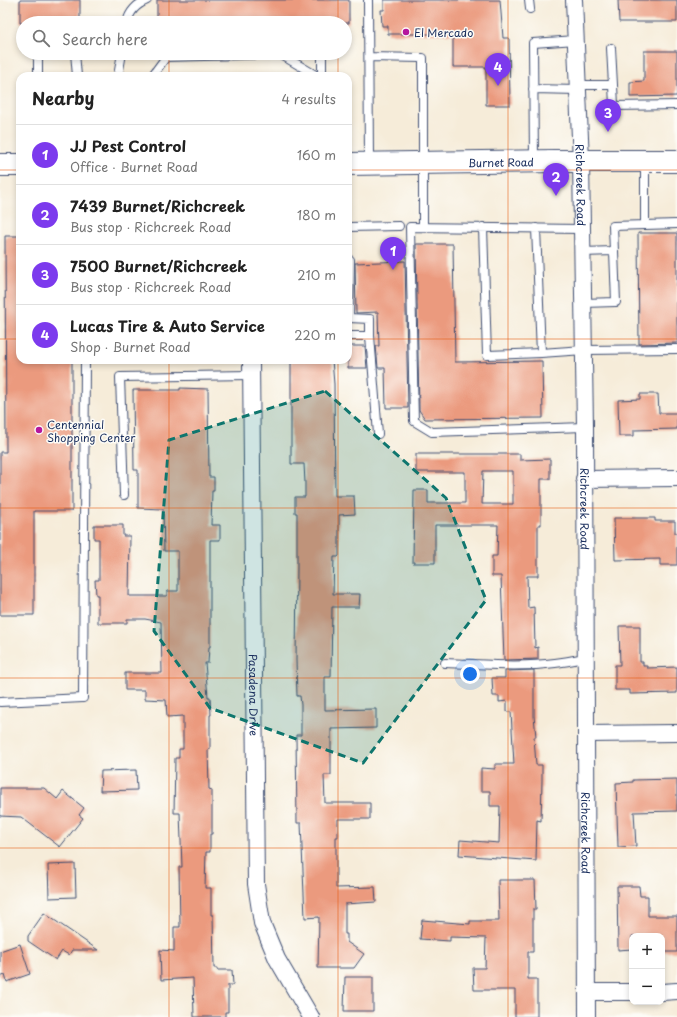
<!DOCTYPE html>
<html lang="en">
<head>
<meta charset="utf-8">
<style>
	:root { --surface:#fff; --page:#f2f2f2; --text:#222; --muted:#767676; --line:#e0e0e0; --accent:#7c3aed }
	body { margin:0; font-family:"Playpen Sans",sans-serif; background:var(--page); color:var(--text) }
	.controls { position:absolute; right:12px; bottom:12px; display:grid; overflow:hidden; border-radius:8px; box-shadow:0 2px 6px #0003 }
	.controls button { width:36px; height:36px; display:grid; place-items:center; padding:0; border:0; border-bottom:1px solid var(--line); background:var(--surface); color:var(--text); font:20px sans-serif }
	.you { position:absolute; left:470px; top:674px; width:14px; height:14px; margin:-10px; border:3px solid #fff; border-radius:50%; background:#1a73e8; box-shadow:0 0 0 6px #1a73e833 }
	.badge { display:grid; place-items:center; width:26px; height:26px; border-radius:50%; background:var(--accent); color:#fff; font-size:13px; font-weight:700 }
	.pin { position:absolute; translate:-50% -33px; filter:drop-shadow(0 1px 2px #0008) }
	.pin::after { content:''; position:absolute; top:21px; width:14px; height:12px; background:inherit; clip-path:polygon(0 0,100% 0,50% 100%) }
	.list { margin:0; padding:0; list-style:none }
	h2 { display:flex; justify-content:space-between; align-items:center; height:52px; margin:0; padding:0 16px; font-size:17px }
	h2 small { font-size:13px; font-weight:400; color:var(--muted) }
	.list li { display:grid; grid-template-columns:26px 1fr auto; gap:12px; align-items:center; box-sizing:border-box; height:60px; padding:0 16px; border-top:1px solid var(--line) }
	.list b { display:block; font-size:15px; white-space:nowrap }
	.list p { margin:0; font-size:13px; white-space:nowrap; color:var(--muted) }
	.list em { font-size:13px; font-style:normal; color:var(--muted) }
	.icon { flex:none; width:22px; height:22px; fill:none; stroke:currentColor; stroke-width:2; stroke-linecap:round; stroke-linejoin:round }
	.map { position:relative; flex:none; width:677px; height:1017px; overflow:hidden }
	.search { position:absolute; background:var(--surface); box-shadow:0 2px 6px #0003; left:16px; top:16px; width:336px; height:44px; display:flex; align-items:center; gap:10px; box-sizing:border-box; padding:0 14px; border-radius:22px; color:var(--muted); font-size:15px }
	.panel { position:absolute; background:var(--surface); box-shadow:0 2px 6px #0003; left:16px; top:72px; width:336px; height:292px; border-radius:12px }
	.map>svg:first-child { display:block }
	.building { fill:#eb9a7e; fill-rule:evenodd }
	.lines { fill:none; stroke-linecap:round; stroke-linejoin:round }
	.lane-casing { stroke:#3c4b70; stroke-width:10 }
	.street-casing { stroke:#3c4b70; stroke-width:18 }
	.secondary-casing { stroke:#3c4b70; stroke-width:24 }
	.lane { stroke:#fff; stroke-width:8 }
	.street { stroke:#fff; stroke-width:16 }
	.secondary { stroke:#fff; stroke-width:22 }
	.marked { fill:#0f766e; fill-opacity:0.2; stroke:#0f766e; stroke-width:3; stroke-dasharray:8 5; stroke-linejoin:round }
	.grid { fill:none; stroke:#e8590c; stroke-width:1; stroke-opacity:0.55 }
	.poi-dot { fill:#b5179e; stroke:#fdfcf7; stroke-width:1.5 }
	.labels { text-anchor:middle; dominant-baseline:central; stroke-width:3; stroke-linejoin:round; paint-order:stroke }
	.poi-label { font-size:11px; fill:#1b2f5e; stroke:#fdfcf7; text-anchor:start }
	.street-label { font-size:11px; fill:#1b2f5e; stroke:#fdfcf7 }
</style>
</head>
<body>
<div class="map">
<svg width="677" height="1017" viewBox="0 0 677 1017">
	<rect width="100%" height="100%" fill="#fdfcf7"/>
	<filter id="ink" filterUnits="userSpaceOnUse"><feTurbulence type="fractalNoise" baseFrequency=".025" numOctaves="2"/><feDisplacementMap in="SourceGraphic" scale="8" xChannelSelector="R" yChannelSelector="G"/><feConvolveMatrix kernelMatrix="1 2 1 2 8 2 1 2 1" color-interpolation-filters="sRGB"/></filter>
	<filter id="wash" filterUnits="userSpaceOnUse"><feTurbulence type="fractalNoise" baseFrequency=".012" numOctaves="4" result="noise"/><feDisplacementMap in="SourceGraphic" scale="16" xChannelSelector="R" yChannelSelector="G"/><feGaussianBlur stdDeviation="0.9" result="paint"/><feColorMatrix in="noise" values="0 0 0 0 0 0 0 0 0 0 0 0 0 0 0 0 0 1.4 0 .05"/><feComposite in="paint" operator="in"/></filter>
	<g filter="url(#wash)">
		<rect width="100%" height="100%" fill="#f6ecd9"/>
		<g id="blocks">
			<path class="building" d="M20,0H80V23H20Z
				M157,0H349V23H157Z
				M384,0H500L503,38H509L510,105H486V67H453V34H388V26H382L381,10H384Z
				M618,0H677V22H619Z
				M644,51H677V96L630,97V82L644,81Z
				M638,233H677V343L639,344Z
				M5,236H20V360H72V511H34V615H0V452H6Z
				M416,244H453L455,362L542,361L543,418L425,419L419,410Z
				M405,261L408,408H386L385,368H378L376,346H379L378,312L356,313L355,263Z
				M348,346H365L367,368H348Z
				M291,360H332L334,384L335,496H354L355,514L339,515V556L338,557H334L333,594H360L359,607H332L331,677H325V710L376,709V728L331,729V775H324L325,803H370V819H338V837H336V888L375,887L376,902L345,904V934H347V942L364,954L354,968H318L319,917L305,918L301,823H297L296,735H301V705L300,696H297L296,660L297,567V513H295V497H305V483L304,464H291Z
				M180,388L208,389L209,477H214V491H212L211,525H220V540H210V647H209L208,663H205L208,697H210L211,715H210V749H208L209,789L212,790V834H210V852H206L205,888H211V915H213L214,968H217V970H232L233,985H228V1012H225V1017H194L193,978L161,980L160,950L174,951V927H180L179,867H182L180,813H174L175,758H179V749H183V716L167,717L166,700L145,699V690H125V673H162L161,622L145,619H127V623H98V595H96L95,580H99V539H94V525H123V536H130L129,596H167V591H178V551H164L163,509L138,508V470H134L133,390H180Z
				M640,394H658L659,413H677V429L634,430V436H619L618,400L640,399Z
				M416,454H520V460L550,459V479H541V525H538V576H527L528,608L534,607L535,648L538,647V659L504,660L501,576H492V556H497L498,525H435V563H413L414,490H428V503H465V472H416ZM483,471H513V504H482Z
				M614,518H655V521H675V533H677V565H660V559L615,560Z
				M619,626H640V662H643V666H647V668L677,667V693L630,694V690H615V665H620Z
				M534,670V716L536,737H534L536,765H542V780L541,821L537,820L536,861L459,855L460,840L499,843L500,806H490V791H481V768L495,769V764H514L511,712H507V701L499,702V696H493L492,678H505V671Z
				M136,770L137,790L100,791L101,771Z
				M677,779V811L634,812L636,846L618,847L616,783L633,782V780Z
				M0,788H44L57,799L63,791L84,808L79,815L83,818L60,847L21,817L0,816Z
				M75,864L76,897L49,898L48,865Z
				M498,880H535L536,909H533V952H528V979H537V1017H515V990H474L473,968H485L486,938L450,937V941L420,939L422,920L470,924V921H499Z
				M617,886H639L640,896H648V916H677V952H662V936H632V949L618,950Z
				M44,913L98,950H72L69,955L62,951L56,960L28,941V936Z
				M20,944L30,974L7,982L5,975L0,977V951Z
				M345,977H373V1011H344Z"/>
		</g>
	</g>
	<g filter="url(#ink)">
		<use href="#blocks" fill-opacity="0" stroke="#3c4b70" stroke-width="1"/>
		<g class="lines">
			<defs>
				<path id="lane" d="M368,0L369,163
					M529,0L530,9
					M127,23C129,12 137,4 147,0
					M38,53V76
					M75,53L77,76
					M322,53V76
					M369,57L423,58V226
					M118,76L122,53
					M152,76L166,57L280,54L317,76
					M578,85H613L611,48
					M613,85L614,106L677,105
					M533,89L578,90
					M534,161L533,43L576,40
					M645,161V225
					M348,227L399,226
					M483,227L487,355L541,353L536,228
					M581,229L410,227L414,421L432,432L585,427
					M582,252L614,251
					M583,303L616,302L613,226L677,224
					M348,336H370V319L349,318L350,260
					M370,336L378,434
					M541,353L584,350L677,349
					M124,495L120,377L251,375
					M445,663C481,664 519,668 555,663C565,662 575,660 585,658
					M0,702L83,698L85,360"/>
				<g id="street">
					<path id="s1" d="M574,0L581,161L585,427L587,1017"/>
					<path id="s2" d="M251,360L256,884L262,923L277,959L311,1017"/>
					<path d="M584,479L677,478"/>
					<path d="M586,734L677,733"/>
					<path d="M587,992H632"/>
					<path d="M662,992L677,991"/>
				</g>
				<g id="secondary">
					<path id="s3" d="M348,164L555,161H677"/>
					<path d="M0,165H20"/>
				</g>
			</defs>
			<use href="#lane" class="lane-casing"/>
			<use href="#street" class="street-casing"/>
			<use href="#secondary" class="secondary-casing"/>
			<use href="#lane" class="lane"/>
			<use href="#street" class="street"/>
			<use href="#secondary" class="secondary"/>
		</g>
	</g>
	<path class="marked" d="M325,391L446,498L486,600L363,763L210,708L154,631L169,440Z"/>
	<path class="grid" d="M169,0V23M338,0V23M508,0V1017M169,53V76M338,53V76M0,170H20M348,170H677M0,339H20M348,339H677M169,360V1017M338,360V1017M0,508H677M0,678H677M0,848H677"/>
	<g class="poi-dot">
		<circle cx="406" cy="32" r="4"/>
		<circle cx="39" cy="430" r="4"/>
	</g>
	<g class="labels">
		<g class="poi-label">
			<text x="414" y="32">El Mercado</text>
			<text x="47" y="424">Centennial<tspan x="47" dy="13">Shopping Center</tspan></text>
		</g>
		<g class="street-label">
			<text stroke="none"><textPath href="#s3" startOffset="153">Burnet Road</textPath></text>
			<text stroke="none"><textPath href="#s1" startOffset="185">Richcreek Road</textPath></text>
			<text stroke="none"><textPath href="#s1" startOffset="509">Richcreek Road</textPath></text>
			<text stroke="none"><textPath href="#s2" startOffset="335">Pasadena Drive</textPath></text>
			<text stroke="none"><textPath href="#s1" startOffset="833">Richcreek Road</textPath></text>
		</g>
	</g>
</svg>
<div class="controls">
<button>+</button>
<button>−</button>
</div>
<div class="you"></div>
<div class="pin badge" style="left:393px;top:270px">1</div>
<div class="pin badge" style="left:556px;top:196px">2</div>
<div class="pin badge" style="left:608px;top:132px">3</div>
<div class="pin badge" style="left:498px;top:86px">4</div>
<div class="search"><svg class="icon" aria-label="search" viewBox="0 0 24 24"><circle cx="10" cy="10" r="6"/><path d="M15 15l6 6"/></svg>Search here</div>
<section class="panel">
<h2>Nearby<small>4 results</small></h2>
<ul class="list">
<li><span class="badge">1</span><div><b>JJ Pest Control</b><p>Office · Burnet Road</p></div><em>160 m</em></li>
<li><span class="badge">2</span><div><b>7439 Burnet/Richcreek</b><p>Bus stop · Richcreek Road</p></div><em>180 m</em></li>
<li><span class="badge">3</span><div><b>7500 Burnet/Richcreek</b><p>Bus stop · Richcreek Road</p></div><em>210 m</em></li>
<li><span class="badge">4</span><div><b>Lucas Tire &amp; Auto Service</b><p>Shop · Burnet Road</p></div><em>220 m</em></li>
</ul>
</section>
</div>
</body>
</html>
